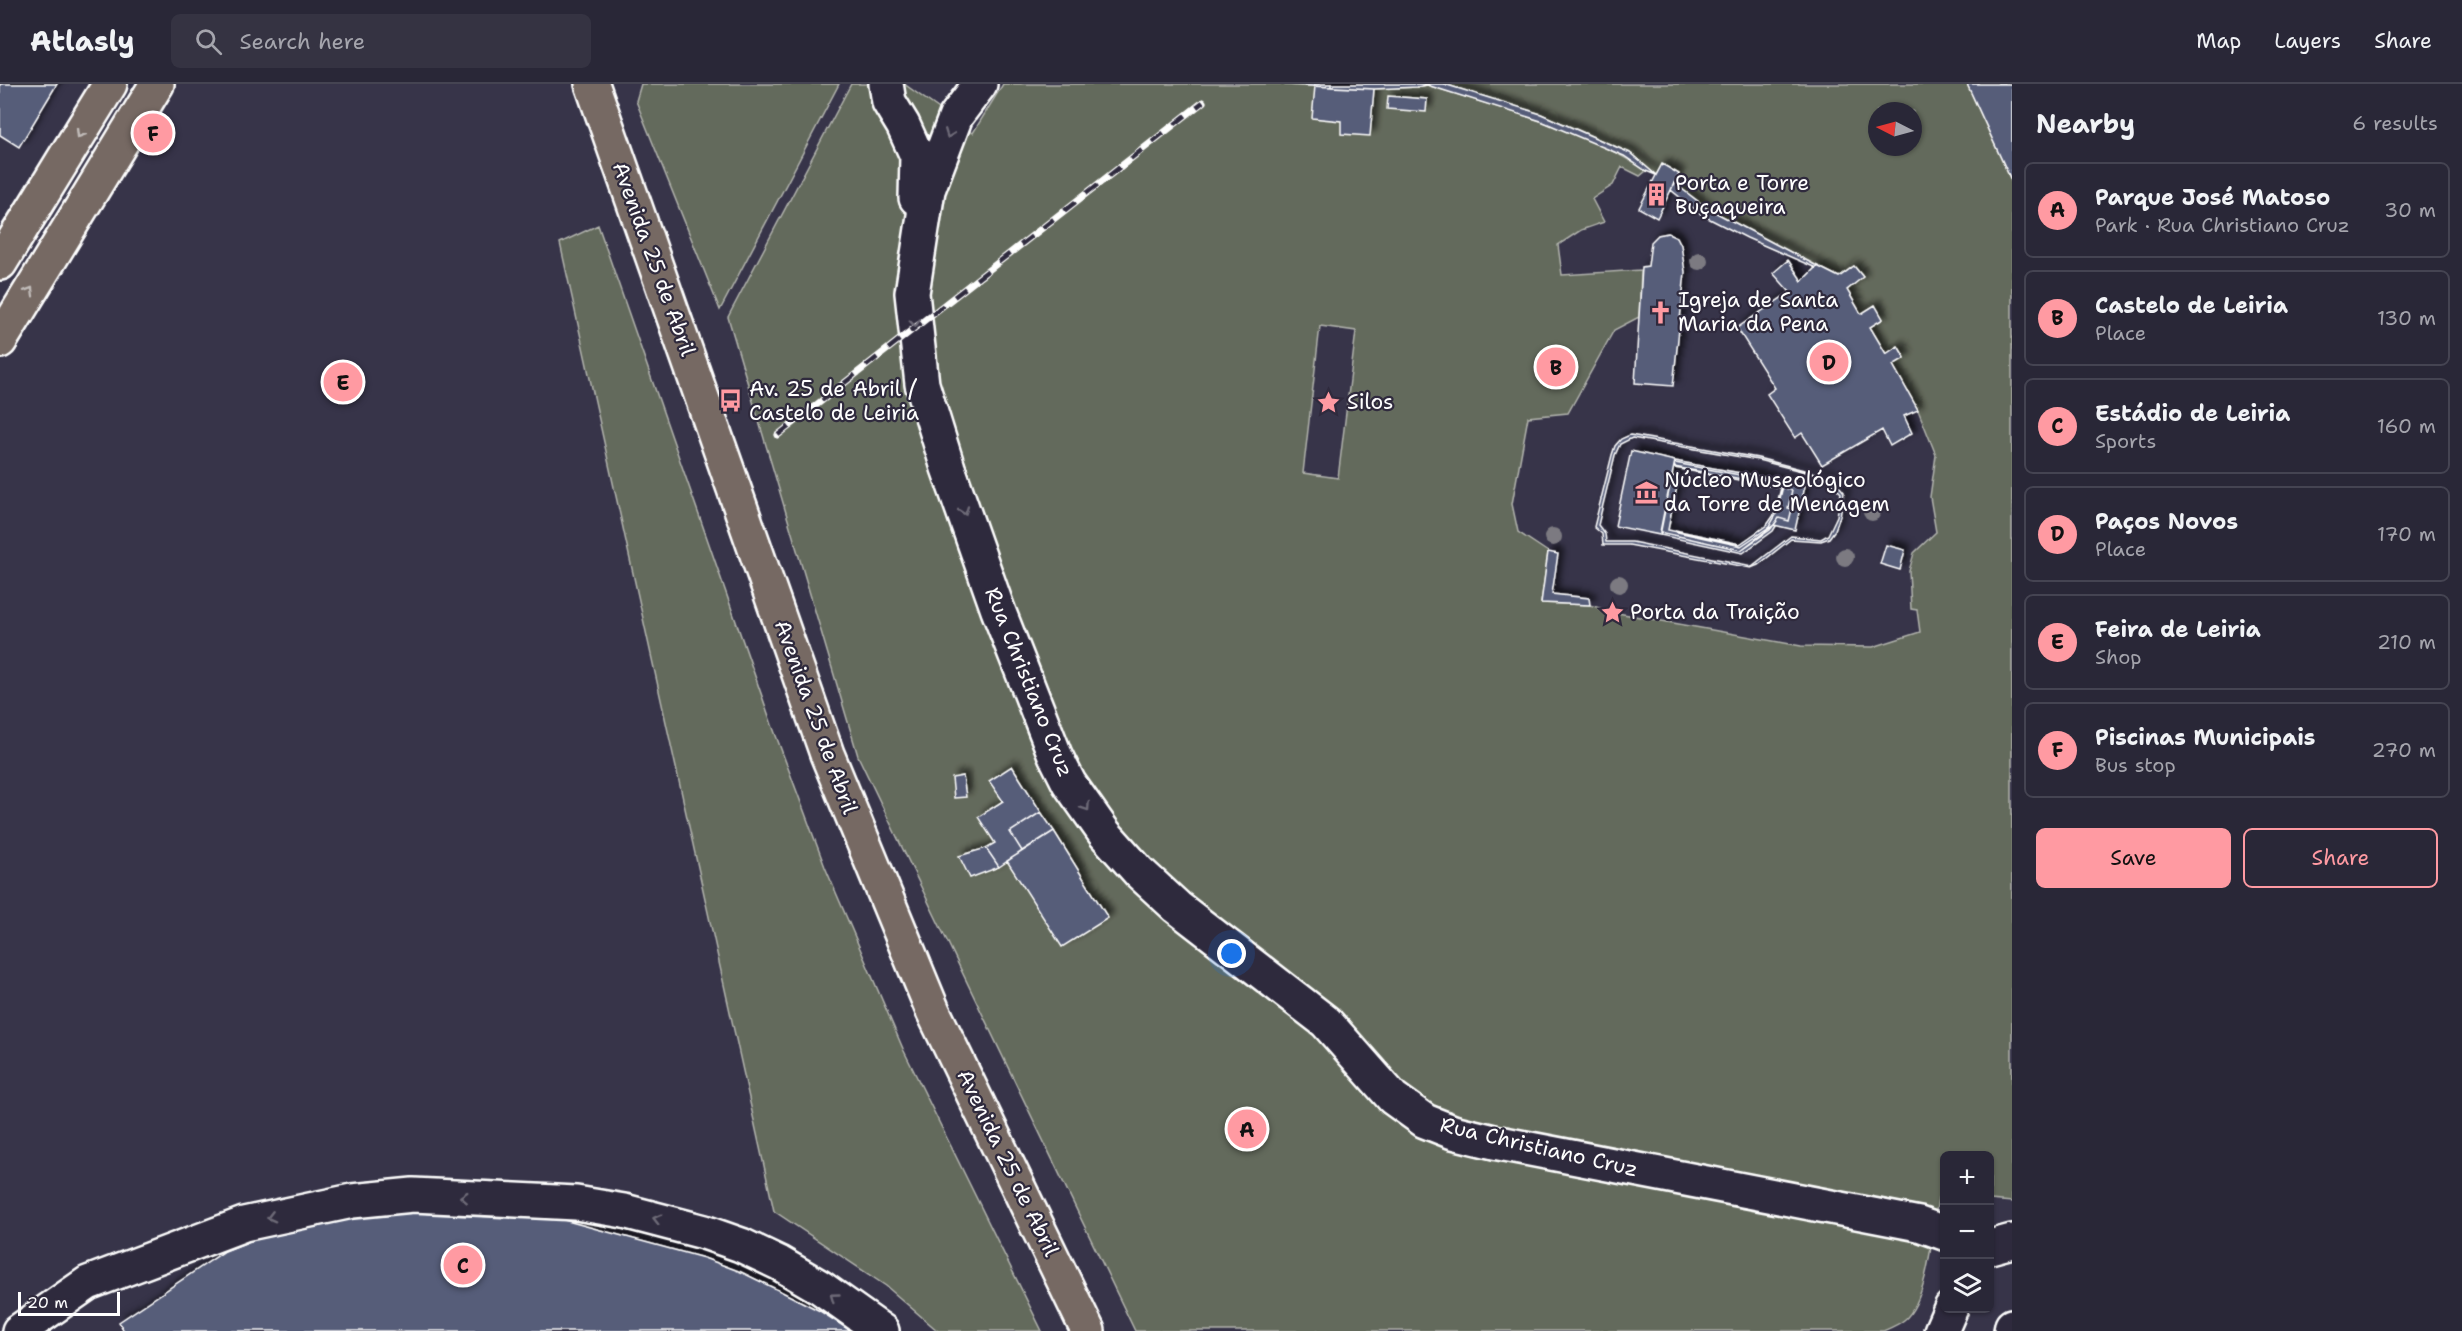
<!DOCTYPE html>
<html lang="en">
<head>
<meta charset="utf-8">
<style>
	:root { --surface:#292737; --page:#353342; --text:#f1f3f6; --muted:#a5a5ad; --line:#454452; --accent:#ff9aa2 }
	body { margin:0; font-family:"Shantell Sans",sans-serif; background:var(--page); color:var(--text) }
	.controls { position:absolute; right:18px; bottom:18px; display:grid; overflow:hidden; border-radius:9px; box-shadow:0 2px 4px #0004 }
	.controls button { width:54px; height:54px; display:grid; place-items:center; padding:0; border:0; border-bottom:2px solid var(--line); background:var(--surface); color:var(--text); font:30px sans-serif }
	.compass { position:absolute; left:1868px; top:18px; width:54px; height:54px; border-radius:50%; background:var(--surface); box-shadow:0 2px 4px #0004; rotate:276deg }
	.scale { position:absolute; left:18px; bottom:15px; width:102px; box-sizing:border-box; padding-left:6px; border:3px solid #fff; border-top:0; font-size:16px; line-height:21px; white-space:nowrap; color:#fff; -webkit-text-stroke:4px #2f2a3d; paint-order:stroke }
	.you { position:absolute; left:1232px; top:870px; width:21px; height:21px; margin:-15px; border:4px solid #fff; border-radius:50%; background:#1a73e8; box-shadow:0 0 0 9px #1a73e833 }
	.badge { display:grid; place-items:center; width:39px; height:39px; border-radius:50%; background:var(--accent); color:#111; font-size:20px; font-weight:700 }
	.pin { position:absolute; translate:-50% -50%; border:3px solid #fff; box-shadow:0 2px 6px #0006 }
	.list { margin:0; padding:0; list-style:none }
	h2 { display:flex; justify-content:space-between; align-items:center; height:78px; margin:0; padding:0 24px; font-size:26px }
	h2 small { font-size:20px; font-weight:400; color:var(--muted) }
	.list li { display:grid; grid-template-columns:39px 1fr auto; gap:18px; align-items:center; box-sizing:border-box; height:96px; margin:0 12px 12px; padding:0 12px; border:2px solid var(--line); border-radius:9px }
	.list b { display:block; font-size:22px; white-space:nowrap }
	.list p { margin:0; font-size:20px; white-space:nowrap; color:var(--muted) }
	.list em { font-size:20px; font-style:normal; color:var(--muted) }
	.actions { display:flex; gap:12px; padding:18px 24px }
	.actions a { flex:1; padding:14px 0; border:2px solid var(--accent); border-radius:9px; text-align:center; font-size:21px; color:var(--accent) }
	.actions .main { background:var(--accent); color:#111 }
	.icon { flex:none; width:33px; height:33px; fill:none; stroke:currentColor; stroke-width:2; stroke-linecap:round; stroke-linejoin:round }
	.map { position:relative; flex:none; width:2012px; height:1247px; overflow:hidden }
	header { display:flex; align-items:center; gap:36px; box-sizing:border-box; height:84px; padding:0 30px; background:var(--surface); border-bottom:2px solid var(--line) }
	header strong { font-size:28px }
	nav { display:flex; gap:33px; margin-inline-start:auto; font-size:21px }
	.search { width:420px; height:54px; background:var(--page); display:flex; align-items:center; gap:15px; box-sizing:border-box; padding:0 21px; border-radius:9px; color:var(--muted); font-size:22px }
	main { display:flex }
	aside { flex:1; background:var(--surface) }
	.map>svg:first-child { display:block }
	.green { fill:#646a5c; stroke:#b2b4ae; stroke-width:1.5; fill-rule:evenodd }
	.building { fill:#575d79; stroke:#fff; stroke-width:1.5; fill-rule:evenodd; filter:url(#shadow) }
	.lines { fill:none; stroke-linecap:round; stroke-linejoin:round }
	.minor-casing { stroke:#fff; stroke-width:38 }
	.major-casing { stroke:#fff; stroke-width:38 }
	.minor { stroke:#2f2a3d; stroke-width:33 }
	.major { stroke:#766964; stroke-width:33 }
	.rail-casing { stroke:#fff; stroke-width:7 }
	.rail { stroke:#2f2a3d; stroke-width:4.5; stroke-dasharray:14; stroke-linecap:butt }
	.tree { fill:#7b7a81 }
	.oneway { stroke:#c1bcb9 }
	.oneway2 { stroke:#6d6a77 }
	.labels { text-anchor:middle; dominant-baseline:central; stroke-width:4.5; stroke-linejoin:round; paint-order:stroke }
	.poi-label { font-size:21px; fill:#fff; stroke:#2f2a3d; text-anchor:start }
	.street-label { font-size:21px; fill:#fff; stroke:#2f2a3d }
</style>
</head>
<body>
<header>
<strong>Atlasly</strong>
<div class="search"><svg class="icon" aria-label="search" viewBox="0 0 24 24"><circle cx="10" cy="10" r="6"/><path d="M15 15l6 6"/></svg>Search here</div>
<nav><a>Map</a><a>Layers</a><a>Share</a></nav>
</header>
<main>
<div class="map">
<svg width="2012" height="1247" viewBox="0 0 2012 1247">
	<defs>
		<filter id="shadow"><feDropShadow dx="5.5" dy="-5.5" stdDeviation="3" flood-color="#0009"/></filter>
	</defs>
	<rect width="100%" height="100%" fill="#373449"/>
	<filter id="ink" filterUnits="userSpaceOnUse"><feTurbulence type="fractalNoise" baseFrequency=".0167" numOctaves="2"/><feDisplacementMap in="SourceGraphic" scale="12" xChannelSelector="R" yChannelSelector="G"/><feConvolveMatrix kernelMatrix="1 2 1 2 8 2 1 2 1" color-interpolation-filters="sRGB"/></filter>
	<g filter="url(#ink)">
		<path class="green" d="M641,0H839L720,226L636,17Z
			M851,0H904L973,49L1003,0H1284L1374,5L1417,3L1427,1C1498,24 1585,45 1646,87L1640,92L1622,83L1613,101L1592,115L1604,138L1581,146L1558,161L1562,191L1641,186L1639,233L1614,246L1568,329L1528,333L1512,420L1518,448L1548,468L1541,519L1590,521L1612,528L1801,562L1873,563L1920,548L1917,526L1911,525L1909,487L1914,469L1936,448L1930,413L1936,371L1918,326L1893,281L1905,273L1898,262L1886,270L1870,243L1883,235L1875,221L1861,230L1847,206L1862,193L1853,182L1839,193L1707,124L1674,99L1679,90L1662,81L1656,91L1630,69L1541,30L1444,0H1967L2012,99V1118L1990,1116V1072H1944V1114H1938C1933,1145 1928,1217 1904,1236C1898,1241 1890,1244 1883,1247H1135L858,672L728,233ZM1877,27H1913V63H1877ZM1320,242L1356,247L1338,394L1303,389Z
			M598,141L772,641L825,783L904,967L1042,1247H938L886,1202L774,1127L560,159Z"/>
		<path class="building" d="M0,0H57L19,63L0,51Z
			M1284,0H1331V3L1285,1Z
			M1331,0H1444L1541,30L1630,69L1656,91L1646,87L1624,72L1541,37L1427,1L1417,3L1374,5L1331,3Z
			M1967,0H2012V98L1978,24Z
			M1315,2L1374,5L1370,52L1341,50V37L1312,34Z
			M1388,12L1427,15L1426,28L1387,25Z
			M1662,80L1679,90L1657,134L1639,124Z
			M1674,99L1707,124L1817,182L1816,184L1747,154L1702,131L1671,106Z
			M1668,149L1677,153L1681,161L1685,188L1673,302L1635,299L1642,183L1648,182L1651,158L1658,151Z
			M1788,176L1802,197L1817,182L1839,193L1854,182L1863,193L1847,206L1861,230L1875,221L1883,235L1870,243L1886,270L1898,262L1905,274L1893,281L1918,326L1904,332L1912,349L1890,362L1882,346L1822,381L1802,349L1795,354L1767,310L1775,304L1737,244L1790,208L1773,189Z
			M1630,351L1758,374L1827,392L1834,396L1844,408L1840,432L1835,446L1829,454L1821,457L1791,455L1758,481L1751,484L1629,461H1603L1602,450L1594,443L1612,371L1615,362L1621,355ZM1632,354L1758,376L1825,393L1841,409L1837,432L1828,451L1821,455L1791,452L1752,482L1632,458H1606L1605,450L1598,441L1615,371L1620,360Z
			M1631,367L1675,377L1660,451L1615,442Z
			M1675,377L1784,397L1789,398L1788,400L1675,379Z
			M1675,379L1788,400L1787,405L1792,407L1788,424L1792,425L1789,437L1779,434L1770,446L1741,466L1660,448L1665,423L1672,425L1668,446L1741,462L1769,443L1776,431L1783,402L1674,383Z
			M1674,383L1783,402L1776,431L1769,443L1741,462L1675,446L1740,460L1767,441L1774,431L1781,404L1674,384Z
			M1672,392L1679,394L1672,425L1665,423Z
			M1789,398L1805,402L1795,446L1774,441L1779,434L1789,437L1792,425L1788,424L1792,407L1787,405Z
			M1774,441L1776,442L1773,447L1743,469L1660,451V448L1741,466Z
			M1886,461L1905,466L1900,486L1880,480Z
			M1548,468L1558,470L1552,510L1589,514L1590,521L1541,519Z
			M1012,682L1041,728L1010,748L1022,767L999,783L986,764L995,759L978,733L1003,717L989,697Z
			M963,692L966,713L954,714L952,694Z
			M1041,728L1054,747L1022,767L1010,748Z
			M1054,747L1108,834L1062,863L1007,777Z
			M986,764L999,783L970,794L959,772Z
			M448,1120L545,1131L704,1174L741,1188L780,1207L820,1227L851,1247H124L119,1238L225,1167L283,1144L347,1130Z"/>
		<g class="lines">
			<defs>
				<path id="minor" d="M886,0L889,18L903,41L917,72L916,114
					M980,0L956,32L928,106L912,209L922,300L948,384L998,526L1055,671L1069,699L1105,750L1139,788L1177,823L1326,938L1393,1014L1425,1037L1453,1048L1494,1058L1919,1140L1944,1149
					M1990,1163L2012,1157
					M19,1247L88,1199L244,1140L352,1117L413,1111L576,1119L624,1127L704,1148L741,1161L779,1179L820,1203L882,1247
					M1941,1247L1951,1224
					M2011,1247L2012,1242"/>
				<path id="major" d="M592,0L827,670L933,927L1088,1247
					M0,179L110,0
					M0,257L157,0"/>
			</defs>
			<use href="#minor" class="minor-casing"/>
			<use href="#major" class="major-casing"/>
			<use href="#minor" class="minor"/>
			<use href="#major" class="major"/>
			<defs>
				<path id="rail" d="M778,351L1203,18"/>
			</defs>
			<use href="#rail" class="rail-casing"/>
			<use href="#rail" class="rail"/>
		</g>
		<g class="tree">
			<circle cx="1699" cy="177" r="9"/>
			<circle cx="1872" cy="428" r="9"/>
			<circle cx="1553" cy="453" r="9"/>
			<circle cx="1845" cy="473" r="9"/>
			<circle cx="1619" cy="500" r="9"/>
		</g>
		<defs><path id="oneway-chevron" d="M-2-3.5L2.5 0L-2 3.5" fill="none" stroke-width="1.6" stroke-linecap="round" stroke-linejoin="round" transform="scale(1.5)"/></defs>
		<g class="oneway">
			<use href="#oneway-chevron" transform="translate(80 50) rotate(121)"/>
			<use href="#oneway-chevron" transform="translate(30 207) rotate(-59)"/>
		</g>
		<g class="oneway2">
			<use href="#oneway-chevron" transform="translate(949 50) rotate(111)"/>
			<use href="#oneway-chevron" transform="translate(915 239) rotate(84)"/>
			<use href="#oneway-chevron" transform="translate(964 427) rotate(71)"/>
			<use href="#oneway-chevron" transform="translate(1086 723) rotate(56)"/>
			<use href="#oneway-chevron" transform="translate(464 1113) rotate(-177)"/>
			<use href="#oneway-chevron" transform="translate(271 1133) rotate(166)"/>
			<use href="#oneway-chevron" transform="translate(657 1135) rotate(-166)"/>
			<use href="#oneway-chevron" transform="translate(834 1213) rotate(-144)"/>
		</g>
	</g>
	<defs>
		<symbol id="building-bare" viewBox="-9 -9 18 18"><path d="M-4-6H4V6H1V3H-1V6H-4ZM-2.5-4.3h1.7v1.8h-1.7ZM.8-4.3h1.7v1.8H.8ZM-2.5-1h1.7V.8h-1.7ZM.8-1h1.7V.8H.8Z" fill="#ff9aa2" stroke="#2f2a3d" stroke-width="2.5" paint-order="stroke"/></symbol>
		<symbol id="church-bare" viewBox="-9 -9 18 18"><path d="M-1.2-6h2.4v3.5h3.3v2.4h-3.3V6h-2.4V-.1h-3.3v-2.4h3.3Z" fill="#ff9aa2" stroke="#2f2a3d" stroke-width="2.5" paint-order="stroke"/></symbol>
		<symbol id="bus-bare" viewBox="-9 -9 18 18"><path d="M-5-6H5V4H4V6H2V4H-2V6H-4V4H-5ZM-3.5-4V0h7V-4ZM-3.5 1.2v1.5H-2V1.2ZM2 1.2v1.5H3.5V1.2Z" fill="#ff9aa2" stroke="#2f2a3d" stroke-width="2.5" paint-order="stroke"/></symbol>
		<symbol id="sight-bare" viewBox="-9 -9 18 18"><path d="M0-6L1.8-2.2L6-1.7L2.9 1.2L3.7 5.4L0 3.3L-3.7 5.4L-2.9 1.2L-6-1.7L-1.8-2.2Z" fill="#ff9aa2" stroke="#2f2a3d" stroke-width="2.5" paint-order="stroke"/></symbol>
		<symbol id="museum-bare" viewBox="-9 -9 18 18"><path d="M0-6L6-3V-2H-6V-3ZM-5-1h2V3h-2ZM-1-1h2V3h-2ZM3-1h2V3H3ZM-6 4H6V6H-6Z" fill="#ff9aa2" stroke="#2f2a3d" stroke-width="2.5" paint-order="stroke"/></symbol>
	</defs>
	<g fill-rule="evenodd">
		<use href="#building-bare" x="1640" y="94" width="33" height="33"/>
		<use href="#church-bare" x="1644" y="212" width="33" height="33"/>
		<use href="#bus-bare" x="714" y="300" width="33" height="33"/>
		<use href="#sight-bare" x="1312" y="302" width="33" height="33"/>
		<use href="#museum-bare" x="1630" y="392" width="33" height="33"/>
		<use href="#sight-bare" x="1596" y="512" width="33" height="33"/>
	</g>
	<g class="labels">
		<g class="poi-label">
			<text x="1675" y="99">Porta e Torre<tspan x="1675" dy="24">Buçaqueira</tspan></text>
			<text x="1678" y="216">Igreja de Santa<tspan x="1678" dy="24">Maria da Pena</tspan></text>
			<text x="749" y="305">Av. 25 de Abril /<tspan x="749" dy="24">Castelo de Leiria</tspan></text>
			<text x="1347" y="318">Silos</text>
			<text x="1664" y="396">Núcleo Museológico<tspan x="1664" dy="24">da Torre de Menagem</tspan></text>
			<text x="1630" y="528">Porta da Traição</text>
		</g>
		<g class="street-label">
			<text transform="translate(654 175) rotate(70)">Avenida 25 de Abril</text>
			<text transform="translate(1029 598) rotate(68)">Rua Christiano Cruz</text>
			<text transform="translate(816 633) rotate(70)">Avenida 25 de Abril</text>
			<text transform="translate(1539 1063) rotate(13)">Rua Christiano Cruz</text>
			<text transform="translate(1008 1079) rotate(64)">Avenida 25 de Abril</text>
		</g>
	</g>
</svg>
<div class="controls">
<button>+</button>
<button>−</button>
<button><svg class="icon" aria-label="layers" viewBox="0 0 24 24"><path d="M12 4l9 5-9 5-9-5zM3 14l9 5 9-5"/></svg></button>
</div>
<svg class="compass" viewBox="-18 -18 36 36"><path d="M0-13l5 13h-10z" fill="#e53935"/><path d="M0 13l5-13h-10z" fill="#a5a5ad"/></svg>
<div class="scale">20 m</div>
<div class="you"></div>
<div class="pin badge" style="left:1247px;top:1045px">A</div>
<div class="pin badge" style="left:1556px;top:283px">B</div>
<div class="pin badge" style="left:463px;top:1181px">C</div>
<div class="pin badge" style="left:1829px;top:278px">D</div>
<div class="pin badge" style="left:343px;top:298px">E</div>
<div class="pin badge" style="left:153px;top:49px">F</div>
</div>
<aside>
<h2>Nearby<small>6 results</small></h2>
<ul class="list">
<li><span class="badge">A</span><div><b>Parque José Matoso</b><p>Park · Rua Christiano Cruz</p></div><em>30 m</em></li>
<li><span class="badge">B</span><div><b>Castelo de Leiria</b><p>Place</p></div><em>130 m</em></li>
<li><span class="badge">C</span><div><b>Estádio de Leiria</b><p>Sports</p></div><em>160 m</em></li>
<li><span class="badge">D</span><div><b>Paços Novos</b><p>Place</p></div><em>170 m</em></li>
<li><span class="badge">E</span><div><b>Feira de Leiria</b><p>Shop</p></div><em>210 m</em></li>
<li><span class="badge">F</span><div><b>Piscinas Municipais</b><p>Bus stop</p></div><em>270 m</em></li>
</ul>
<div class="actions"><a class="main">Save</a><a>Share</a></div>
</aside>
</main>
</body>
</html>
